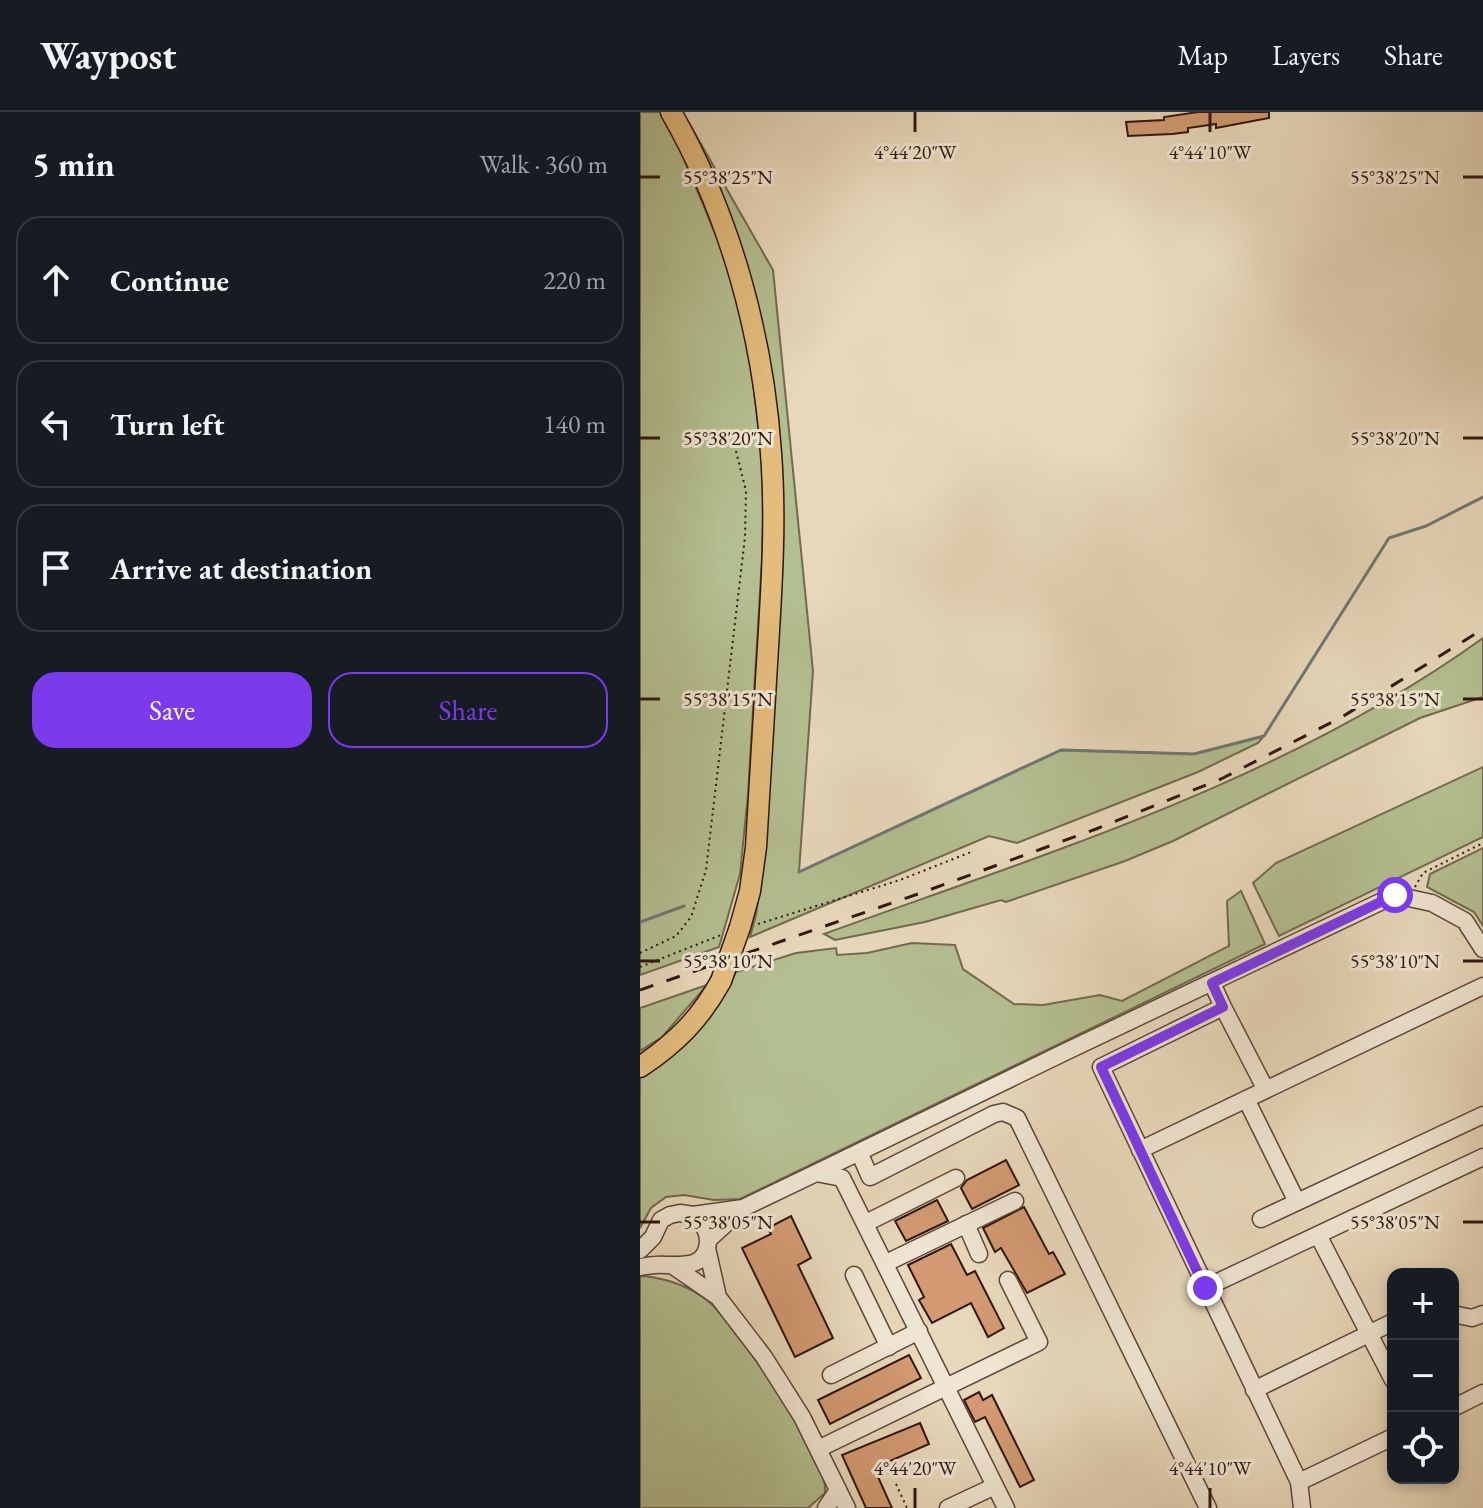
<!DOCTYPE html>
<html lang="en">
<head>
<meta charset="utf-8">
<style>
	:root { --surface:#171b24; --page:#242831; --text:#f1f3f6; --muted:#9ea1a6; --line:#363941; --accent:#7c3aed }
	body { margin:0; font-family:"EB Garamond",serif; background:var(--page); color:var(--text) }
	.controls { position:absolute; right:24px; bottom:24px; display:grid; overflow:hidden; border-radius:16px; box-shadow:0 4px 12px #0003 }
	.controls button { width:72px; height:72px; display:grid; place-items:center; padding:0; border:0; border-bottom:2px solid var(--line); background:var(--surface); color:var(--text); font:40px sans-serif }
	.stop { position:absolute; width:24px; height:24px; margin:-18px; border:6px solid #7c3aed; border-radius:50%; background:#fff }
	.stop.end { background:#7c3aed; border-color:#fff; box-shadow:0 2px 8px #0008 }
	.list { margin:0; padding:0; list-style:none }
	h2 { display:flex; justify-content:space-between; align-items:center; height:104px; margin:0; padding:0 32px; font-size:34px }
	h2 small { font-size:26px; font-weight:400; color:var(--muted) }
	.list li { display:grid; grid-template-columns:52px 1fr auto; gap:24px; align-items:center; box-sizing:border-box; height:128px; margin:0 16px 16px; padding:0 16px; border:2px solid var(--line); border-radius:24px }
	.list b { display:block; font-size:30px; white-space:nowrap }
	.list em { font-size:26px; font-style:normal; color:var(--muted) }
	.actions { display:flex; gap:16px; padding:24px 32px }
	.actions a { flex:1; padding:18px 0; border:2px solid var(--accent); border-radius:24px; text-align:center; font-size:28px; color:var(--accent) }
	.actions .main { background:var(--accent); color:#fff }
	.icon { flex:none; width:44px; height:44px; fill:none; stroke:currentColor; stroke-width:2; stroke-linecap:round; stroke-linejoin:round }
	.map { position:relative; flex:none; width:843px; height:1396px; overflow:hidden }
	header { display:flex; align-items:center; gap:48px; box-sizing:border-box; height:112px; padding:0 40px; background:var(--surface); border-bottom:2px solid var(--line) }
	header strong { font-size:38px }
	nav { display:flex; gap:44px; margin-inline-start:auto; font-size:28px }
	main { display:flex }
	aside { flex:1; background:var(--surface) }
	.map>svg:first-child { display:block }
	.green { fill:#b4bf91; stroke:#726a4f; stroke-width:2 }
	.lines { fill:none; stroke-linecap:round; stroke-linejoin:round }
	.stream { stroke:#6f7774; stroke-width:3 }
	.building { fill:#d39a73; stroke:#30160d; stroke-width:2 }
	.minor-casing { stroke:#5e4638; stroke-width:19 }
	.major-casing { stroke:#30160d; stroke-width:23 }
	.path { stroke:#30160d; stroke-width:2; stroke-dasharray:2 4; stroke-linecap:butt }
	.minor { stroke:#f0e6d3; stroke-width:16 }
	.major { stroke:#e4bc7e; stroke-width:20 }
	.rail { stroke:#30160d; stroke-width:3; stroke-dasharray:14 14; stroke-linecap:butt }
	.major-bridge-casing { stroke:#30160d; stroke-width:23; stroke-linecap:butt }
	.major-bridge { stroke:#e4bc7e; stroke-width:20 }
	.route { stroke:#7c3aed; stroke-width:10 }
	.ticks { fill:none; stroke:#30160d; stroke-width:3 }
	.ticks-label { font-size:20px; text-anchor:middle; fill:#30160d; stroke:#f0e6d3; stroke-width:6; stroke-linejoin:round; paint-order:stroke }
</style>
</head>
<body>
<header>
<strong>Waypost</strong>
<nav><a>Map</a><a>Layers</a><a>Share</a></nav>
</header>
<main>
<aside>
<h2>5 min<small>Walk · 360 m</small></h2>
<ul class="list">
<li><svg class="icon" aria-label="ahead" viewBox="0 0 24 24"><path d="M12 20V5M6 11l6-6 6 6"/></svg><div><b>Continue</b></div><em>220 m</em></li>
<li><svg class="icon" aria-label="left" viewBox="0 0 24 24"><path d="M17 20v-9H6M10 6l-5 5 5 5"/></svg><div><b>Turn left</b></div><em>140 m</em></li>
<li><svg class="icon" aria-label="arrive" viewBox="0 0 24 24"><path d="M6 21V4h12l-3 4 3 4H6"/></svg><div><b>Arrive at destination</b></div></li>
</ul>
<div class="actions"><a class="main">Save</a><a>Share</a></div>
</aside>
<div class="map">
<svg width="843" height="1396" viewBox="0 0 843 1396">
	<rect width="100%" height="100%" fill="#e8d8bb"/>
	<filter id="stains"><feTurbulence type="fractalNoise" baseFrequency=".0025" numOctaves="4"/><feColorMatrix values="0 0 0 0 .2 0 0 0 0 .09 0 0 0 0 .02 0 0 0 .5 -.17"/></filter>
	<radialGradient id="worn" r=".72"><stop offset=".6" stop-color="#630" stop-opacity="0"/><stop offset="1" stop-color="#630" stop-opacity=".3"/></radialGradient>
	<path class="green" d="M0,0H22L31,16L90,157L110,247L124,361L122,446L108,682L100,762L79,835L0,863Z
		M49,11L133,158L173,559L159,760L421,638L554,642L624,624L618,631L558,660L377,731L349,724L110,825L116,803L126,731L141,398L74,70Z
		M843,526V585L780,606L533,729L485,749L366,790L361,788L285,810L195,828L184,822C410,740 646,668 843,526Z
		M843,655V725L639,824L613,771L636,751Z
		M843,736V814L834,800L787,775L790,762Z
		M601,779L625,832L100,1087L74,1088L44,1083L26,1085L11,1096L0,1116V963C46,935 72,910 96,860L156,841L196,836L197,843L227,841L272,831L315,833L323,857L374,892L403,893L460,883L482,889L589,834L587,789Z
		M67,873L22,925L0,939V896Z
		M3,1164C25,1166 49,1174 67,1188C93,1209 191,1351 185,1381L168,1396H0V1165Z"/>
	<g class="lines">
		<path class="stream" d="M159,760L421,638L554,642L624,624L749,426L786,414L843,385
			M0,810L44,794"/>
	</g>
	<path class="building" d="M558,0H629V6L576,16V12L548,16V20L532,22L488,24L486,10L524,8V5Z
		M366,1048L379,1073L332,1097L321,1076L327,1068Z
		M297,1088L308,1109L266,1129L255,1109Z
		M384,1095L409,1142L413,1140L425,1162L387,1181L361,1136L355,1140L343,1116Z
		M151,1104L171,1146L158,1153L193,1226L155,1245L102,1136L131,1122L128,1116Z
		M311,1132L327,1163L335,1159L364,1216L348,1225L331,1191L292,1211L279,1188L284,1185L268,1153Z
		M269,1243L281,1266L190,1312L178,1288Z
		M339,1280L343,1288L352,1283L394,1368L380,1375L345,1305L335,1310L324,1288Z
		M280,1311L289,1332L234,1356L252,1396H226L202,1343Z"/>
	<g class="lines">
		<defs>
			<path id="minor" d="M572,871L583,895L461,955L659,1370L662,1396
				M583,895L626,978
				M606,987L657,1090
				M500,1038L843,874
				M219,1040L230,1065L354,1002L363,1000L377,1006L568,1396
				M176,1061L425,940L755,783L792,791L825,809L843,837
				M621,1107L843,1003
				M226,1111L316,1066
				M326,1112L339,1142
				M678,1123L753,1268
				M68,1128L103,1096
				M67,1136L78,1185
				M0,1138L13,1125L21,1108L30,1103L40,1101L53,1103L103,1096L176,1061L202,1066L366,1396
				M246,1151L375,1089
				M33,1154L78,1185L124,1245L162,1305L207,1396
				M0,1155C8,1154 17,1152 25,1153C43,1153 67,1156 68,1129C68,1118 62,1110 53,1103
				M214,1163L249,1235
				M565,1176L843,1045
				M813,1202L832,1206L843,1202
				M191,1263L279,1219
				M614,1278L753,1210
				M813,1296L843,1281
				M178,1337L399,1230L368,1168
				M659,1370L753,1325
				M186,1396L198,1378
				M308,1396L355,1374"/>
			<path id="major" d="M31,0C90,103 123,223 131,341C136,406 132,470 128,535C124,602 120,668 116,735L110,779L100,815
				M0,955C36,931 60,907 81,869"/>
		</defs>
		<use href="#minor" class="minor-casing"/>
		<use href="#major" class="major-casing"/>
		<path class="path" d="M775,775L783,761L843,731
			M118,812L260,768L331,740
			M0,841L36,824L51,805L66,758L105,425L106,379L95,335L97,330L113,319
			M0,855L81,823
			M256,1372L267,1396"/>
		<use href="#minor" class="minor"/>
		<use href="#major" class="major"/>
		<path class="rail" d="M0,878L278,782L456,717L581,667L702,605L843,517"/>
		<defs>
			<path id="major-bridge" d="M81,869L100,815"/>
		</defs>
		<use href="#major-bridge" class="major-bridge-casing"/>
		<use href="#major-bridge" class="major-bridge"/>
	</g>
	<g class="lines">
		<path class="route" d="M565,1176L461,955L583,895L572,871L755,783"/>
	</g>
	<path class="ticks" d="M275,0V20M570,0V20M0,65H20M823,65H843M0,326H20M823,326H843M0,587H20M823,587H843M0,849H20M823,849H843M0,1110H20M823,1110H843M275,1376V1396M570,1376V1396"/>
	<g class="ticks-label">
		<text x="275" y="47">4°44'20"W</text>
		<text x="570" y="47">4°44'10"W</text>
		<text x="88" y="72">55°38'25"N</text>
		<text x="755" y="72">55°38'25"N</text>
		<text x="88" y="333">55°38'20"N</text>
		<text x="755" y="333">55°38'20"N</text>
		<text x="88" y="594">55°38'15"N</text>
		<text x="755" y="594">55°38'15"N</text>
		<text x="88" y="856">55°38'10"N</text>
		<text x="755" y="856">55°38'10"N</text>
		<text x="88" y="1117">55°38'05"N</text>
		<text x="755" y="1117">55°38'05"N</text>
		<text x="275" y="1363">4°44'20"W</text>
		<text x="570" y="1363">4°44'10"W</text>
	</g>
	<rect width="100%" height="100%" filter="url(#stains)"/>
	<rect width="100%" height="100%" fill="url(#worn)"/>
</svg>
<div class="controls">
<button>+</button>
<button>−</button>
<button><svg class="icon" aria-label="locate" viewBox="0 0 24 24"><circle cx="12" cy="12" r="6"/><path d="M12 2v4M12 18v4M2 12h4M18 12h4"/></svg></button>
</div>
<div class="stop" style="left:755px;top:783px"></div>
<div class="stop end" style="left:565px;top:1176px"></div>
</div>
</main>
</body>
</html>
